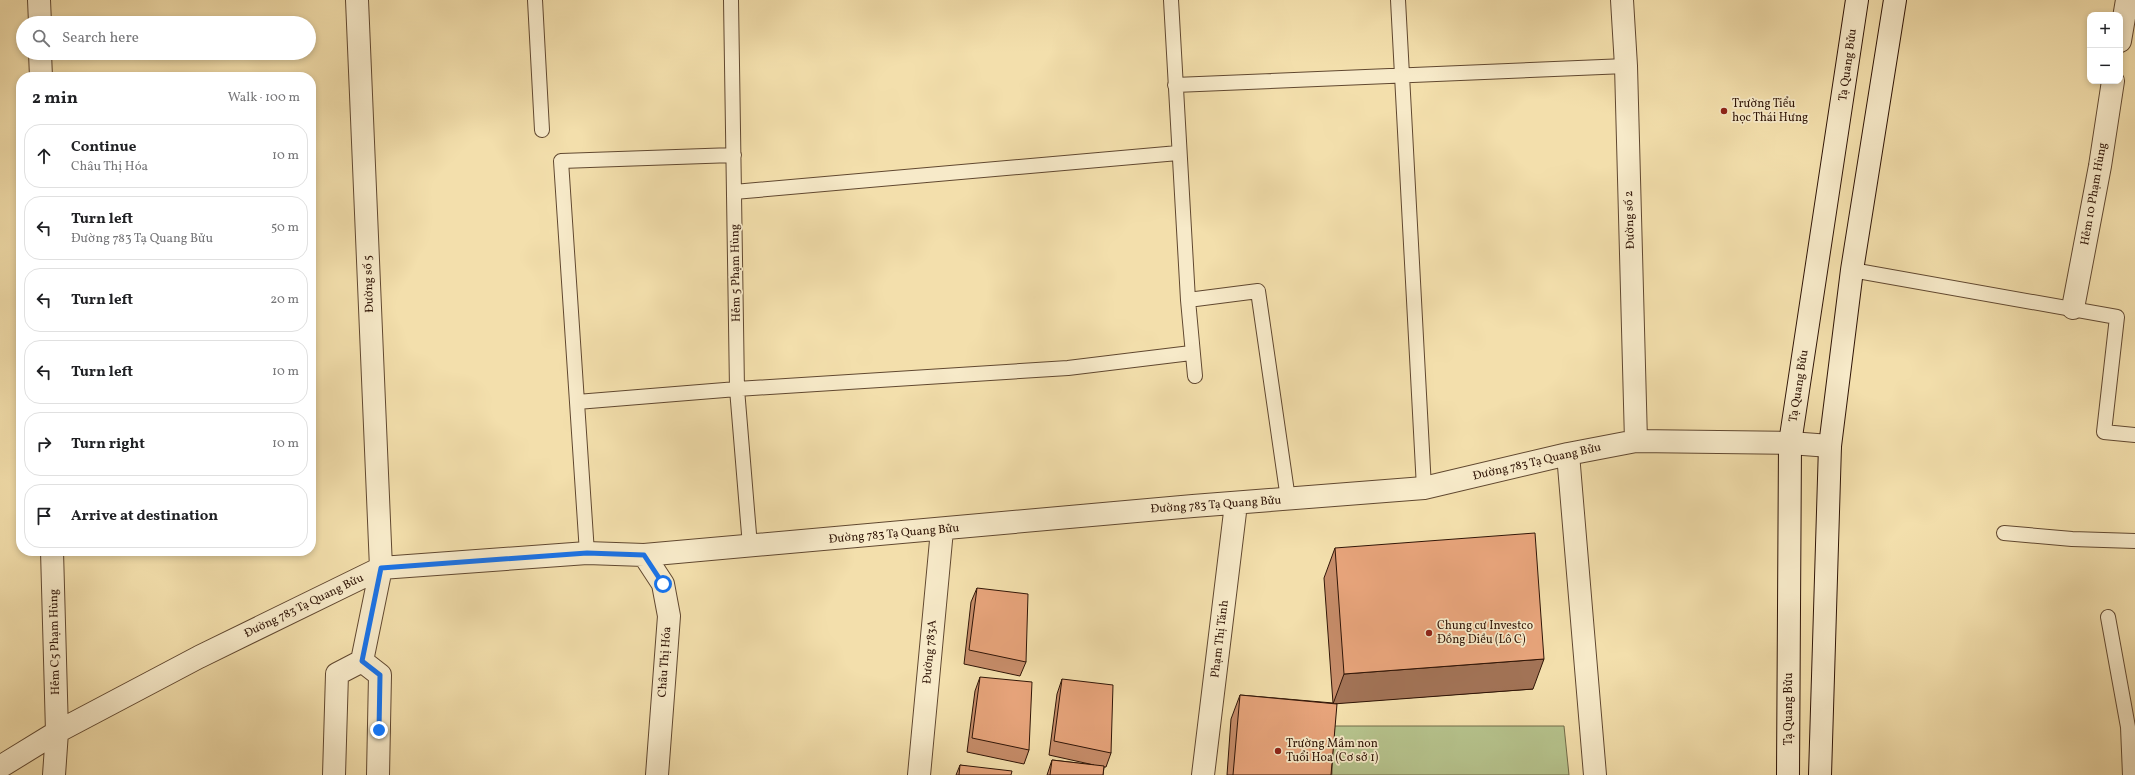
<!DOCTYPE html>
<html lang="en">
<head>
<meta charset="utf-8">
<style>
	:root { --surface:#fff; --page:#f6f6f6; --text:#202124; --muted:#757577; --line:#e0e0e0 }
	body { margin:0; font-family:Vollkorn,serif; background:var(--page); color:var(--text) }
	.controls { position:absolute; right:12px; top:12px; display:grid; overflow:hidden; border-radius:8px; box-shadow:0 2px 6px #0003 }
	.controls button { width:36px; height:36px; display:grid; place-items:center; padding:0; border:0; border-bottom:1px solid var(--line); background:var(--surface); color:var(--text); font:20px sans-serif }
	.stop { position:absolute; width:12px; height:12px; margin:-9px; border:3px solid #1a73e8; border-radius:50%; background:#fff }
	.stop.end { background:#1a73e8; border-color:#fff; box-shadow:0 1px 4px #0008 }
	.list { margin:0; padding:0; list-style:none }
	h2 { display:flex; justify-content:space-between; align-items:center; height:52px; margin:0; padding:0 16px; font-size:17px }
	h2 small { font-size:13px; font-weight:400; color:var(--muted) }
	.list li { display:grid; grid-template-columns:26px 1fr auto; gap:12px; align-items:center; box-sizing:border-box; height:64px; margin:0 8px 8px; padding:0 8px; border:1px solid var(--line); border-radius:16px }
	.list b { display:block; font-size:15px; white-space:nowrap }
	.list p { margin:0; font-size:13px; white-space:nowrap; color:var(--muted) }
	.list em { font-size:13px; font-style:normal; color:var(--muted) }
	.icon { flex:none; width:22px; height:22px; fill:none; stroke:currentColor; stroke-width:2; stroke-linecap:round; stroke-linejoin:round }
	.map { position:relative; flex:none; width:2135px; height:775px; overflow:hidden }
	.search { position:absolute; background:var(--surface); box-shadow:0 2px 6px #0003; left:16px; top:16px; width:300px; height:44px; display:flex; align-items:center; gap:10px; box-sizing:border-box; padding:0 14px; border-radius:22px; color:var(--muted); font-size:15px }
	.panel { position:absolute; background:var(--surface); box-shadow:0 2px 6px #0003; left:16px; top:72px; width:300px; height:484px; border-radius:16px }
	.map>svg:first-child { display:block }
	.green { fill:#b6c38d; stroke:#736c4a }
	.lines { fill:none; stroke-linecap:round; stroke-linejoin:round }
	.service-casing { stroke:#614830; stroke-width:16 }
	.minor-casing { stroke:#614830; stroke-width:24 }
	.secondary-casing { stroke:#301507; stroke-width:24 }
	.service { stroke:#f7eac9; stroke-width:14 }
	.minor { stroke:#f7eac9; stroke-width:22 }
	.secondary { stroke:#f7eac9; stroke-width:22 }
	.wall { fill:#c78d6a; stroke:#301507 }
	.shaded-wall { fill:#a27356; stroke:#301507 }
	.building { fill:#e7a47b; stroke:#301507 }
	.route { stroke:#1a73e8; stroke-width:5 }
	.poi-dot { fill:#8f2418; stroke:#f7eac9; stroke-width:1.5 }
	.labels { text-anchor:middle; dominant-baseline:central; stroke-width:3.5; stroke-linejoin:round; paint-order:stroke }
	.street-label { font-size:12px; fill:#301507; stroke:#f7eac9 }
	.poi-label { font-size:12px; fill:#301507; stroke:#f7eac9; text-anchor:start }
</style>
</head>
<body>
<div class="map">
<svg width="2135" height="775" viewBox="0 0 2135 775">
	<rect width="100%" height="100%" fill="#f3dfac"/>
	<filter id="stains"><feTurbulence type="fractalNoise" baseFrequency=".005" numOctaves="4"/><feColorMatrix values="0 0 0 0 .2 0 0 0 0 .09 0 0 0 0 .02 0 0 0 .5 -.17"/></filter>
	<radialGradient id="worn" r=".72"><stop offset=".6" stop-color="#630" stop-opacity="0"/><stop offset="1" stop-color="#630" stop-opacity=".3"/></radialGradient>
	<path class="green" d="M1334,726H1564L1569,775H1332Z"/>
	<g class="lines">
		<defs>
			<path id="service" d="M535,0L542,130
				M731,0L737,389L750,546
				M1171,0L1188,300L1195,376
				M1398,0L1424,488
				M1175,85L1626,66
				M734,192L1178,153
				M1852,270L2117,317L2104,432L2135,435
				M1188,300L1258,291L1288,499
				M577,402L737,389L1068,368L1191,353
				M2004,533L2072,539L2135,541
				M587,553L561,161L734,155
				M2108,617L2128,727L2130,775"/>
			<path id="minor" d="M39,0L40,23
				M357,0L381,568L362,661
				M1622,0L1626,66L1636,441
				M2120,41L2127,0
				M40,53L41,77
				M2073,308L2100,166L2113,81
				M1568,454L1595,775
				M52,551L57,732L54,775
				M644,555L663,584L669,616L657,775
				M362,661L380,675L378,775
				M0,767L57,732L199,657L381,568L587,553L644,555L1193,506L1424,488L1568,454L1636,441L1790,443L1830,446
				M334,775L337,674L362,661
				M919,775L942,530
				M1203,775L1236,504"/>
			<path id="secondary" d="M1788,775L1790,443L1857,0
				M1820,775L1830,446L1852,270L1895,0"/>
		</defs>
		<use href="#service" class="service-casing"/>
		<use href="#minor" class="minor-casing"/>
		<use href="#secondary" class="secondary-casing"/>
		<use href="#service" class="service"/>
		<use href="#minor" class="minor"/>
		<use href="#secondary" class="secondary"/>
	</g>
	<path class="wall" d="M1335,548L1533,689L1336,703L1331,775H1227L1231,719L1240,695L1333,703L1324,578Z
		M977,588L1026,662L1020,676L964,664L971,602Z
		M980,677L1029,750L1024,764L967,752L975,691Z
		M1062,679L1111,753L1106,767H1104L1103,775H1047L1052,760L1094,765L1049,755L1057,694Z
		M960,765L1011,775H956Z"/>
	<path class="shaded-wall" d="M1544,659L1533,689L1333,704L1344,674Z"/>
	<path class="building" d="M1535,533L1544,659L1344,674L1335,548Z
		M977,588L1028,594L1026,662L969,650Z
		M980,677L1032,682L1029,750L972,738Z
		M1062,679L1113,685L1111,753L1054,741Z
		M1240,695L1337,704L1331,775H1233Z
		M1052,760L1104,766L1103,775H1050Z
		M960,765L1012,771L1011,775H959Z"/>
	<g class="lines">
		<path class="route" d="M379,730L380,675L362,661L381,568L587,553L644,555L663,584"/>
	</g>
	<g class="poi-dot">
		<circle cx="1724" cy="111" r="4"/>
		<circle cx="1429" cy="633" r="4"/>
		<circle cx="1278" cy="751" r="4"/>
	</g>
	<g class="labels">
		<g class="street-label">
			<text transform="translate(1848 65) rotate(-82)">Tạ Quang Bửu</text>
			<text transform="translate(2094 194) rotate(-80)">Hẻm 10 Phạm Hùng</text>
			<text transform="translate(1630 220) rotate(-92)">Đường số 2</text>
			<text transform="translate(736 273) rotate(-91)">Hẻm 5 Phạm Hùng</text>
			<text transform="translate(369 284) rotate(-92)">Đường số 5</text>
			<text transform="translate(1799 386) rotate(-81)">Tạ Quang Bửu</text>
			<text transform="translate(1537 462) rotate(-13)">Đường 783 Tạ Quang Bửu</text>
			<text transform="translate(1216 505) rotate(-4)">Đường 783 Tạ Quang Bửu</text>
			<text transform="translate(894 534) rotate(-5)">Đường 783 Tạ Quang Bửu</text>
			<text transform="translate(304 606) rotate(-26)">Đường 783 Tạ Quang Bửu</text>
			<text transform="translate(1220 639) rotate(-83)">Phạm Thị Tánh</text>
			<text transform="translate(55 642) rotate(-91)">Hẻm C5 Phạm Hùng</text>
			<text transform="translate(930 652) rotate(-85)">Đường 783A</text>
			<text transform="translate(665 662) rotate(-86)">Châu Thị Hóa</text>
			<text transform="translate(1789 709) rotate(-90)">Tạ Quang Bửu</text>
		</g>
		<g class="poi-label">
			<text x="1732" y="104">Trường Tiểu<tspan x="1732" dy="14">học Thái Hưng</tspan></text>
			<text x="1437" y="626">Chung cư Investco<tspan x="1437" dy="14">Đồng Diều (Lô C)</tspan></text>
			<text x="1286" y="744">Trường Mầm non<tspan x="1286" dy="14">Tuổi Hoa (Cơ sở 1)</tspan></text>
		</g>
	</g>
	<rect width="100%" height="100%" filter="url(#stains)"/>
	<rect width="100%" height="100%" fill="url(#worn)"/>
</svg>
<div class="controls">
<button>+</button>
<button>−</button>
</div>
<div class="stop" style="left:663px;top:584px"></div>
<div class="stop end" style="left:379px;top:730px"></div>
<div class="search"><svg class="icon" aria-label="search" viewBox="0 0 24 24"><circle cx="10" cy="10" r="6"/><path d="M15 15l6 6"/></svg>Search here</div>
<section class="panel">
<h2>2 min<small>Walk · 100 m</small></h2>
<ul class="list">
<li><svg class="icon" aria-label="ahead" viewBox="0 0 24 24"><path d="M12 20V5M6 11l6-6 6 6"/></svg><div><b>Continue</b><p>Châu Thị Hóa</p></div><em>10 m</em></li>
<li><svg class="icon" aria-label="left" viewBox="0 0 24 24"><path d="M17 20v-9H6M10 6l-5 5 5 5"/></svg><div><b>Turn left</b><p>Đường 783 Tạ Quang Bửu</p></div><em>50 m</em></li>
<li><svg class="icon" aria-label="left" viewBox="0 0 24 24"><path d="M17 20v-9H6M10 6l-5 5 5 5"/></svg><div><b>Turn left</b></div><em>20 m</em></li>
<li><svg class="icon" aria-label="left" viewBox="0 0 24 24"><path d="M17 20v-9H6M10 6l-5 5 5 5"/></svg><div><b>Turn left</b></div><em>10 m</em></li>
<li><svg class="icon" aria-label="right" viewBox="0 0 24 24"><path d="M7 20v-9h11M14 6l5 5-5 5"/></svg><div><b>Turn right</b></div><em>10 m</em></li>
<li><svg class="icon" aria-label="arrive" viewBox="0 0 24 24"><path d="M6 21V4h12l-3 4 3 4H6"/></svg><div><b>Arrive at destination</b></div></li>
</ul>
</section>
</div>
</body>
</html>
